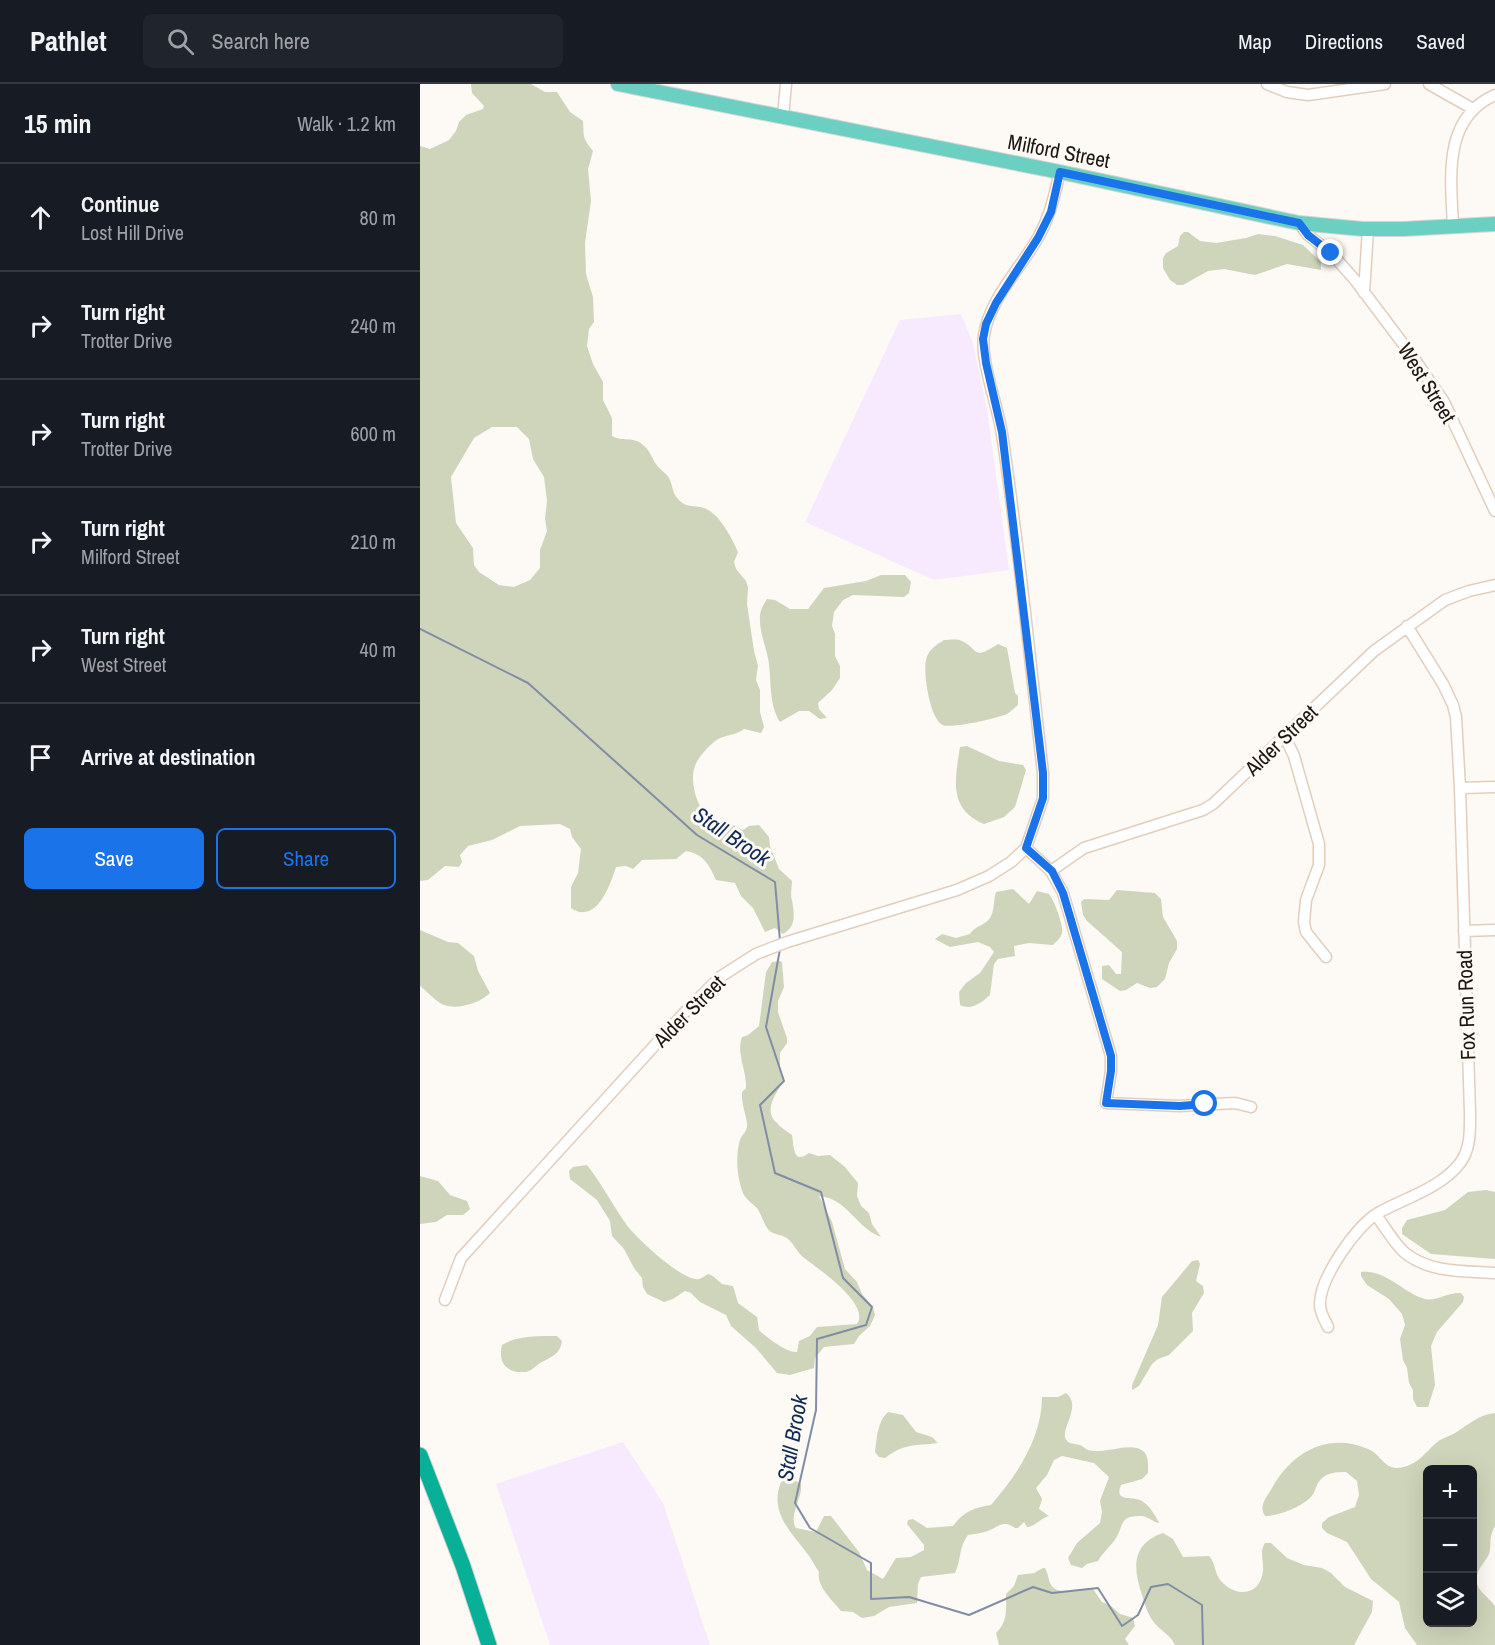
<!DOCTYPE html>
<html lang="en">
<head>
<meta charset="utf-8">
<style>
	:root { --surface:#171b24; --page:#20242c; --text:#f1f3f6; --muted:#9ea1a6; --line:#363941; --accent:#1a73e8 }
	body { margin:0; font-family:"Archivo Narrow",sans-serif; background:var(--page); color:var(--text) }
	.controls { position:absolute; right:18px; bottom:18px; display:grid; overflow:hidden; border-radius:9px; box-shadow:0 6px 24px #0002 }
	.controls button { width:54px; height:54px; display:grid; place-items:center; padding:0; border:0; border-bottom:2px solid var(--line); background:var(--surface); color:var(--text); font:30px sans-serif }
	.stop { position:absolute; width:18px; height:18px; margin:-14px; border:4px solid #1a73e8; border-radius:50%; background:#fff }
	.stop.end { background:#1a73e8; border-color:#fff; box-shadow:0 2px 6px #0008 }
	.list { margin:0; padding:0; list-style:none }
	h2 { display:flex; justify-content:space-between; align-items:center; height:78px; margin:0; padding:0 24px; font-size:26px }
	h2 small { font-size:20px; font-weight:400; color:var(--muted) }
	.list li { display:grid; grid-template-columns:39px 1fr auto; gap:18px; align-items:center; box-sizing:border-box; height:108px; padding:0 24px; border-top:2px solid var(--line) }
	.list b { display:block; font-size:22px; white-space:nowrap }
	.list p { margin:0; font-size:20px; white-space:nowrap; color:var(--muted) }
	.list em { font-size:20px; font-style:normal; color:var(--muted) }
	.actions { display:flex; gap:12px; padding:18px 24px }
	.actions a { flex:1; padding:14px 0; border:2px solid var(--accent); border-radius:9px; text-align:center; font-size:21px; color:var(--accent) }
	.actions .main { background:var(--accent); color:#fff }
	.icon { flex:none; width:33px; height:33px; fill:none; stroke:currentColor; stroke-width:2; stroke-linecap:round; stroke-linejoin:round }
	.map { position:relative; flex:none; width:1075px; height:1561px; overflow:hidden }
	header { display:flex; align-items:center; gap:36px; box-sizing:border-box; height:84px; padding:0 30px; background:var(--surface); border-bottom:2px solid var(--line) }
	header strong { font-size:28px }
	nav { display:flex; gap:33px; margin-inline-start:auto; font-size:21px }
	.search { width:420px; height:54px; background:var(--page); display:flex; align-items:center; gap:15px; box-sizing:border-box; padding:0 21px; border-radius:9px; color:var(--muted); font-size:22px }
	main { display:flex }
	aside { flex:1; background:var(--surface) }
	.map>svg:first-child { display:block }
	.industrial { fill:#f7eafe }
	.green { fill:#cfd5ba; fill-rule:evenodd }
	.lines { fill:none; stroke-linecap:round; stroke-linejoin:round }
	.stream { stroke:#808da4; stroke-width:2 }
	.minor-casing { stroke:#e2cebc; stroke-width:13 }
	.major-casing { stroke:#d6d5d4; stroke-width:16 }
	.highway-casing { stroke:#d6d5d4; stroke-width:17 }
	.minor { stroke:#fff; stroke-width:10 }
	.major { stroke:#6bd0c1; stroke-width:14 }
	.highway { stroke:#09b098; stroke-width:15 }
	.route { stroke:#1a73e8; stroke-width:8 }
	.labels { text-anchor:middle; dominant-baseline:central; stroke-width:6; stroke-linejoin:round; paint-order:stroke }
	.street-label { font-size:21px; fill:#1d1610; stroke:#fdf9f5 }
	.water-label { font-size:22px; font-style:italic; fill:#102955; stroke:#fdf9f5 }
</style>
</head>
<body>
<header>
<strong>Pathlet</strong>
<div class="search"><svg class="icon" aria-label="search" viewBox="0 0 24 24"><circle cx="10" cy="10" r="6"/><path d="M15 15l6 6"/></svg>Search here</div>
<nav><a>Map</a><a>Directions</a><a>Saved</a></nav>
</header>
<main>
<aside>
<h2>15 min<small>Walk · 1.2 km</small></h2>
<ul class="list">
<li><svg class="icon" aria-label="ahead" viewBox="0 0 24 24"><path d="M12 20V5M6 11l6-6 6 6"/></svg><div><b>Continue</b><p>Lost Hill Drive</p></div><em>80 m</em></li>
<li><svg class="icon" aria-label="right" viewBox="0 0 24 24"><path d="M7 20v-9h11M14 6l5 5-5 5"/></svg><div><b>Turn right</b><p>Trotter Drive</p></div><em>240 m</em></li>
<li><svg class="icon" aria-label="right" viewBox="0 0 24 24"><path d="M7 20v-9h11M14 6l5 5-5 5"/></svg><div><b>Turn right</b><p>Trotter Drive</p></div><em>600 m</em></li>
<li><svg class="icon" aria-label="right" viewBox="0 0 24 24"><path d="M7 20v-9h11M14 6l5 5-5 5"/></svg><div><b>Turn right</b><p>Milford Street</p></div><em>210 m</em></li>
<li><svg class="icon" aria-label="right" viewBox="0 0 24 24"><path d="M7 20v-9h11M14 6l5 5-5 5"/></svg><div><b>Turn right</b><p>West Street</p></div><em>40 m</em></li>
<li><svg class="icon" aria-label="arrive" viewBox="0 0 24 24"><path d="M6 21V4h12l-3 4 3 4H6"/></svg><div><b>Arrive at destination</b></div></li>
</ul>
<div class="actions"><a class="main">Save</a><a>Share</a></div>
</aside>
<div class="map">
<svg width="1075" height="1561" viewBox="0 0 1075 1561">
	<rect width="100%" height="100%" fill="#fdf9f5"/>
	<path class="industrial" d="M541,230L553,259L567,325L589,486L514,496L385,438L480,236Z
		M203,1358L243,1419L290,1561H130L76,1400Z"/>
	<path class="green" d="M51,0H111L125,8H137L150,28L163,37C164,54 162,53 173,67L168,85L171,117L165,159L166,190L173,213L174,238L169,245L167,262L173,280L183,298V316L192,334V352C202,358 214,352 223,361C229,365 232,374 236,380C239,385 246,389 249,394C253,401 252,409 258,415C265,424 274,421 284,424C299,429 312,454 318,468L314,478L316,485L326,497L328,503L327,520L334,567L338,582L336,596L340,606V628L344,643L341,649L324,645C316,652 304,650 295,657C288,663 278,673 275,682C269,697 277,728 293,736C298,738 305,738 311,740C315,742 319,744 323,746L329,742L339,741L349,753L350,762L359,785L372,797C372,803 370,811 372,816C374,830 377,842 363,850L355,844L345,848L333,824L321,812L315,799L296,796C289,781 284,770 266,767L256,775L222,776L213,785L206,782L196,783C190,802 176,841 151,824V803L158,789L161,765L152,753L150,745L140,740L100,742L72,756L48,762L40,771L42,778L39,783L25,782L8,796L0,797V62L10,65L29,56L36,47L39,38L46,31L63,25L64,22L52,9ZM72,343H97L109,355L113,375L124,393L127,417L125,435L127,447L120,466V484L110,496L94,503L79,501L59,488L54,481L53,464L36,439L31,393L54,354Z
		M764,148H768L780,157L796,159L826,154L838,150L855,152L883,161L901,178V186L867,180L835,191L804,185L788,187L763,201H757L750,196L743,184V174L746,169L758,162L760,152Z
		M461,491H485L491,498L489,509L484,513L433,511L423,516L414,528L412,542L415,550V572L420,582V594L412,606L398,619L399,625L407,634L400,635L389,627H379L360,638C348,619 352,595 348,574C345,560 339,546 340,532C340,526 344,520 347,515L355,516L370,525H388L404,504L446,497Z
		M524,556C528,556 535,555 539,556C559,562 550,579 578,560L587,564L595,609L598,612V621C594,624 590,628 587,630C578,634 531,645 523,641C510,636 503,589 506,576C508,566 516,561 524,556Z
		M547,662L579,677L603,681L606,686L595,723L584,733L564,740C528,725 535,695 540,663Z
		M593,805L609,820L617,807L629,810C634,816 644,842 642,849C641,854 636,858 633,861L609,859L594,862L595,872L578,875L574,880L570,911C562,918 552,927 540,921L539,908L546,899L560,889L574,868L570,863L558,858L530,863L515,855L522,850L536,854L550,850C555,842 564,842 570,834C575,826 573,817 576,808Z
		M697,806L735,809L741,815L743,833L757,857V865L749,879L745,895L737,903L730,904L717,899L706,906L700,907L682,895V882L689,881L696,890H701L702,868L667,837L663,831L661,818L664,815L689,816Z
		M0,846L28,858L38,859L54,872L58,887L70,909C60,919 38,926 24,921C16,918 7,907 0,902Z
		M360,877L362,878L364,903L358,917V928L367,954V959L360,969V984L364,996C357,1009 342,1026 357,1039C361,1044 367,1047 372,1051C374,1063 373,1081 389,1069L398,1072L410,1071L425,1083L438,1099L437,1112L441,1122L449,1129L452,1140L461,1153C436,1144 427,1114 399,1112L412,1138L425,1185L437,1198L442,1210L453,1223L455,1231L450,1242L439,1252L434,1260L404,1263L395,1274L394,1284L370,1291L357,1289L336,1264L311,1242L306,1231L280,1218L271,1209L265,1207L253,1215L244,1218L227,1210L223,1203L222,1194L214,1184L204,1165L192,1152L190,1137L177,1116L150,1095L149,1087L153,1083L167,1081C182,1100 192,1120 206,1140C215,1153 263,1198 279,1195C282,1194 285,1192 288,1190L293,1192L302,1200L313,1202L318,1219L337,1233L339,1246C347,1254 367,1269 377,1268L379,1257L390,1252L397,1243L437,1240C451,1220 397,1184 383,1173C377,1168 374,1160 368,1155C364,1151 356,1151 351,1148C344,1143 342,1131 337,1124C333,1120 327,1116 324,1111C317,1096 315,1072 320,1056C322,1050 328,1047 327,1040C326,1029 321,1020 322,1008L326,1004C327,987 316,970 322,953L328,951L339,942L346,888L352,878Z
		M0,1092L18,1097L30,1111L47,1117L50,1125L43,1131H27L16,1138L0,1140Z
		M1066,1106L1075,1108V1175L1011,1170L982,1150V1144L987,1136L1025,1126L1048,1108Z
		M778,1176L780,1180L776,1197L783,1202L784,1209L772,1229L773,1247L749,1271L738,1275L732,1280L719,1302L712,1306V1301L738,1241L742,1213L772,1177Z
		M941,1188C966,1185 983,1209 1005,1215C1016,1218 1027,1208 1041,1209L1044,1213L1043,1218L1017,1248L1011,1262L1015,1301L1008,1323H997L993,1315V1306L989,1299L987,1284L983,1276L980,1255L985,1241L982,1230L969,1215L947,1201L941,1192Z
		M137,1252L142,1257C140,1271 131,1273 120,1279C115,1282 111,1288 104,1288C85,1289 78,1277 82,1261C98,1251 120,1252 137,1252Z
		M646,1309C665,1324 633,1351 650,1359C653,1360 657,1360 660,1361C662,1362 666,1365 668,1366C685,1371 710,1357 723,1367C729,1371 728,1383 728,1389L722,1395L701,1401C694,1418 711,1412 720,1416C728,1419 736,1432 739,1439C733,1438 729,1433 722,1432C699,1431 704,1441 696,1454C691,1462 683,1468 678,1477L667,1480L662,1484L651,1481L648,1474L657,1459L680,1439L682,1428L680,1417L689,1393L674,1379L642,1372L634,1376L627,1391L616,1404L622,1415L619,1425L629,1432C621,1434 614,1443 607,1443L604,1438L598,1444H595C583,1436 580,1442 568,1447C562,1449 554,1450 548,1451C538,1465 542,1474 535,1489L501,1493L498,1500L497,1519L469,1523L454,1532L442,1534L433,1528L421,1527C413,1517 396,1502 399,1488C395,1482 391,1474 386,1468C370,1447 349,1427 361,1398C367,1393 375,1396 381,1400C383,1414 368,1431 376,1444L396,1448L404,1432H411L439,1468L447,1486L463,1495L476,1474L491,1473L504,1466V1461L487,1440L488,1436L493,1435L507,1444L533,1442C543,1428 555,1423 571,1421C597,1391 622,1354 622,1313H638Z
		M468,1328L483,1331L496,1348L512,1353L518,1359C494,1362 485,1359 465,1374L459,1373L455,1368C457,1354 457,1338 468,1328Z
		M1075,1329V1442C1068,1454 1072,1460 1069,1470C1066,1477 1059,1483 1057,1491C1053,1505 1068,1512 1075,1522V1561H997L985,1544L979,1518L951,1495L927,1458L907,1449L902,1444V1439L909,1433L935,1423L939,1411L937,1397L926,1388C914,1388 903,1389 897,1401C895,1406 894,1410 890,1414C880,1423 859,1432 845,1432C838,1422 847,1413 852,1404C872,1368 908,1348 948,1365C963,1371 964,1390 987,1382C999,1378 1005,1369 1015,1360C1021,1354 1028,1353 1035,1349C1048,1341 1058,1331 1075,1329ZM1008,1386H1052V1538H1008Z
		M743,1449L753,1455L763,1473L789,1472C796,1479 794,1489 801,1497C816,1514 840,1512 843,1487C844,1477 839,1468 845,1459H851L867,1474L884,1481L902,1484L911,1489L925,1503L953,1517L952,1528L934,1561H755C750,1550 740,1547 733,1537C727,1529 725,1520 722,1511C713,1484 711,1460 743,1449Z
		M623,1484H625C628,1489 628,1494 630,1499C638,1515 660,1502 673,1505L682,1518L691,1522L700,1530L713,1534L715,1542L705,1555L709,1561H579L576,1549C588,1537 586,1526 586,1510L594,1502L598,1491L614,1489Z"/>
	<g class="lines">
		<path class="stream" d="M0,545L108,599L277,751L355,798L360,857
			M360,865L346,943L364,997L340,1021L355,1089L401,1108L423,1194L452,1223L446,1241L397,1255L396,1326L375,1419L390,1444L451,1479V1515L489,1513L549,1531L613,1503L632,1509L678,1504L702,1542L718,1531L731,1503L748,1500L782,1521L783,1561"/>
		<defs>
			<path id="minor" d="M847,0L867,8L888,11L965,0
				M1009,0L1053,25
				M363,33L366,0
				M640,88C634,112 631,130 619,152C601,184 570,214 564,251C560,277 578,322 582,350C599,462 610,576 623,689V714L606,764L631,787L643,809L691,972V987L686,1019L760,1022L815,1019L831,1023
				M879,139L888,151L911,169L935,196L993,273L1024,318L1075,427
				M1033,142C1031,95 1022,34 1075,11
				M944,209L948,145
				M865,653L874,672L899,760V781L886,816L884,838L886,848L906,873
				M1040,704L1075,703
				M631,787L664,764L783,726L793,720L954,567L1025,516L1049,507L1075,501
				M1044,847L1075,846
				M956,1131C965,1143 973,1158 984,1168C1008,1189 1045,1187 1075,1189
				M25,1216L41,1174L266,927L300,893L336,870L367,858L537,806L569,792L591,778L606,764
				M908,1243C905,1236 900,1229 900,1221C899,1195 936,1142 958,1129C985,1114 1021,1104 1040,1079C1051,1065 1050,1045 1050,1029L1040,704L1036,633L1033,621L1023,600L987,542"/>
			<path id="major" d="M198,0L640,88L879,139L943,145H983L1075,140"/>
			<path id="highway" d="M0,1371L43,1482L69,1561"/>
		</defs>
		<use href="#minor" class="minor-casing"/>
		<use href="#major" class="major-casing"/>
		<use href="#highway" class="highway-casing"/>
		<use href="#minor" class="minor"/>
		<use href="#major" class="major"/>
		<use href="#highway" class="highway"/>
	</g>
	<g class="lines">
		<path class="route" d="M785,1020L760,1022L686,1019L691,987V972L643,809L632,787L606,764L623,714V689L582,348L566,279L563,255L566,240L576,219L618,154L631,128L640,88L879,139L888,151L911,169"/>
	</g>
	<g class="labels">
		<g class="street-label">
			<text transform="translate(639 67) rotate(11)">Milford Street</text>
			<text transform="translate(1007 299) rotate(58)">West Street</text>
			<text transform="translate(861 656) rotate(-44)">Alder Street</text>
			<text transform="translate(1046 921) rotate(-92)">Fox Run Road</text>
			<text transform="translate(269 927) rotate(-45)">Alder Street</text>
		</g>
		<g class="water-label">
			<text transform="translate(312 752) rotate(34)">Stall Brook</text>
			<text transform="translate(372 1354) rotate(-80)">Stall Brook</text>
		</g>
	</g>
</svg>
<div class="controls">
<button>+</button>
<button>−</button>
<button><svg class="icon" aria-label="layers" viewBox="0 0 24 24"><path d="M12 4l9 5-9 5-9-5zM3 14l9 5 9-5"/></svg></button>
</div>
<div class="stop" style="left:785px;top:1020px"></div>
<div class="stop end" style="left:911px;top:169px"></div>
</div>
</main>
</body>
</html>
